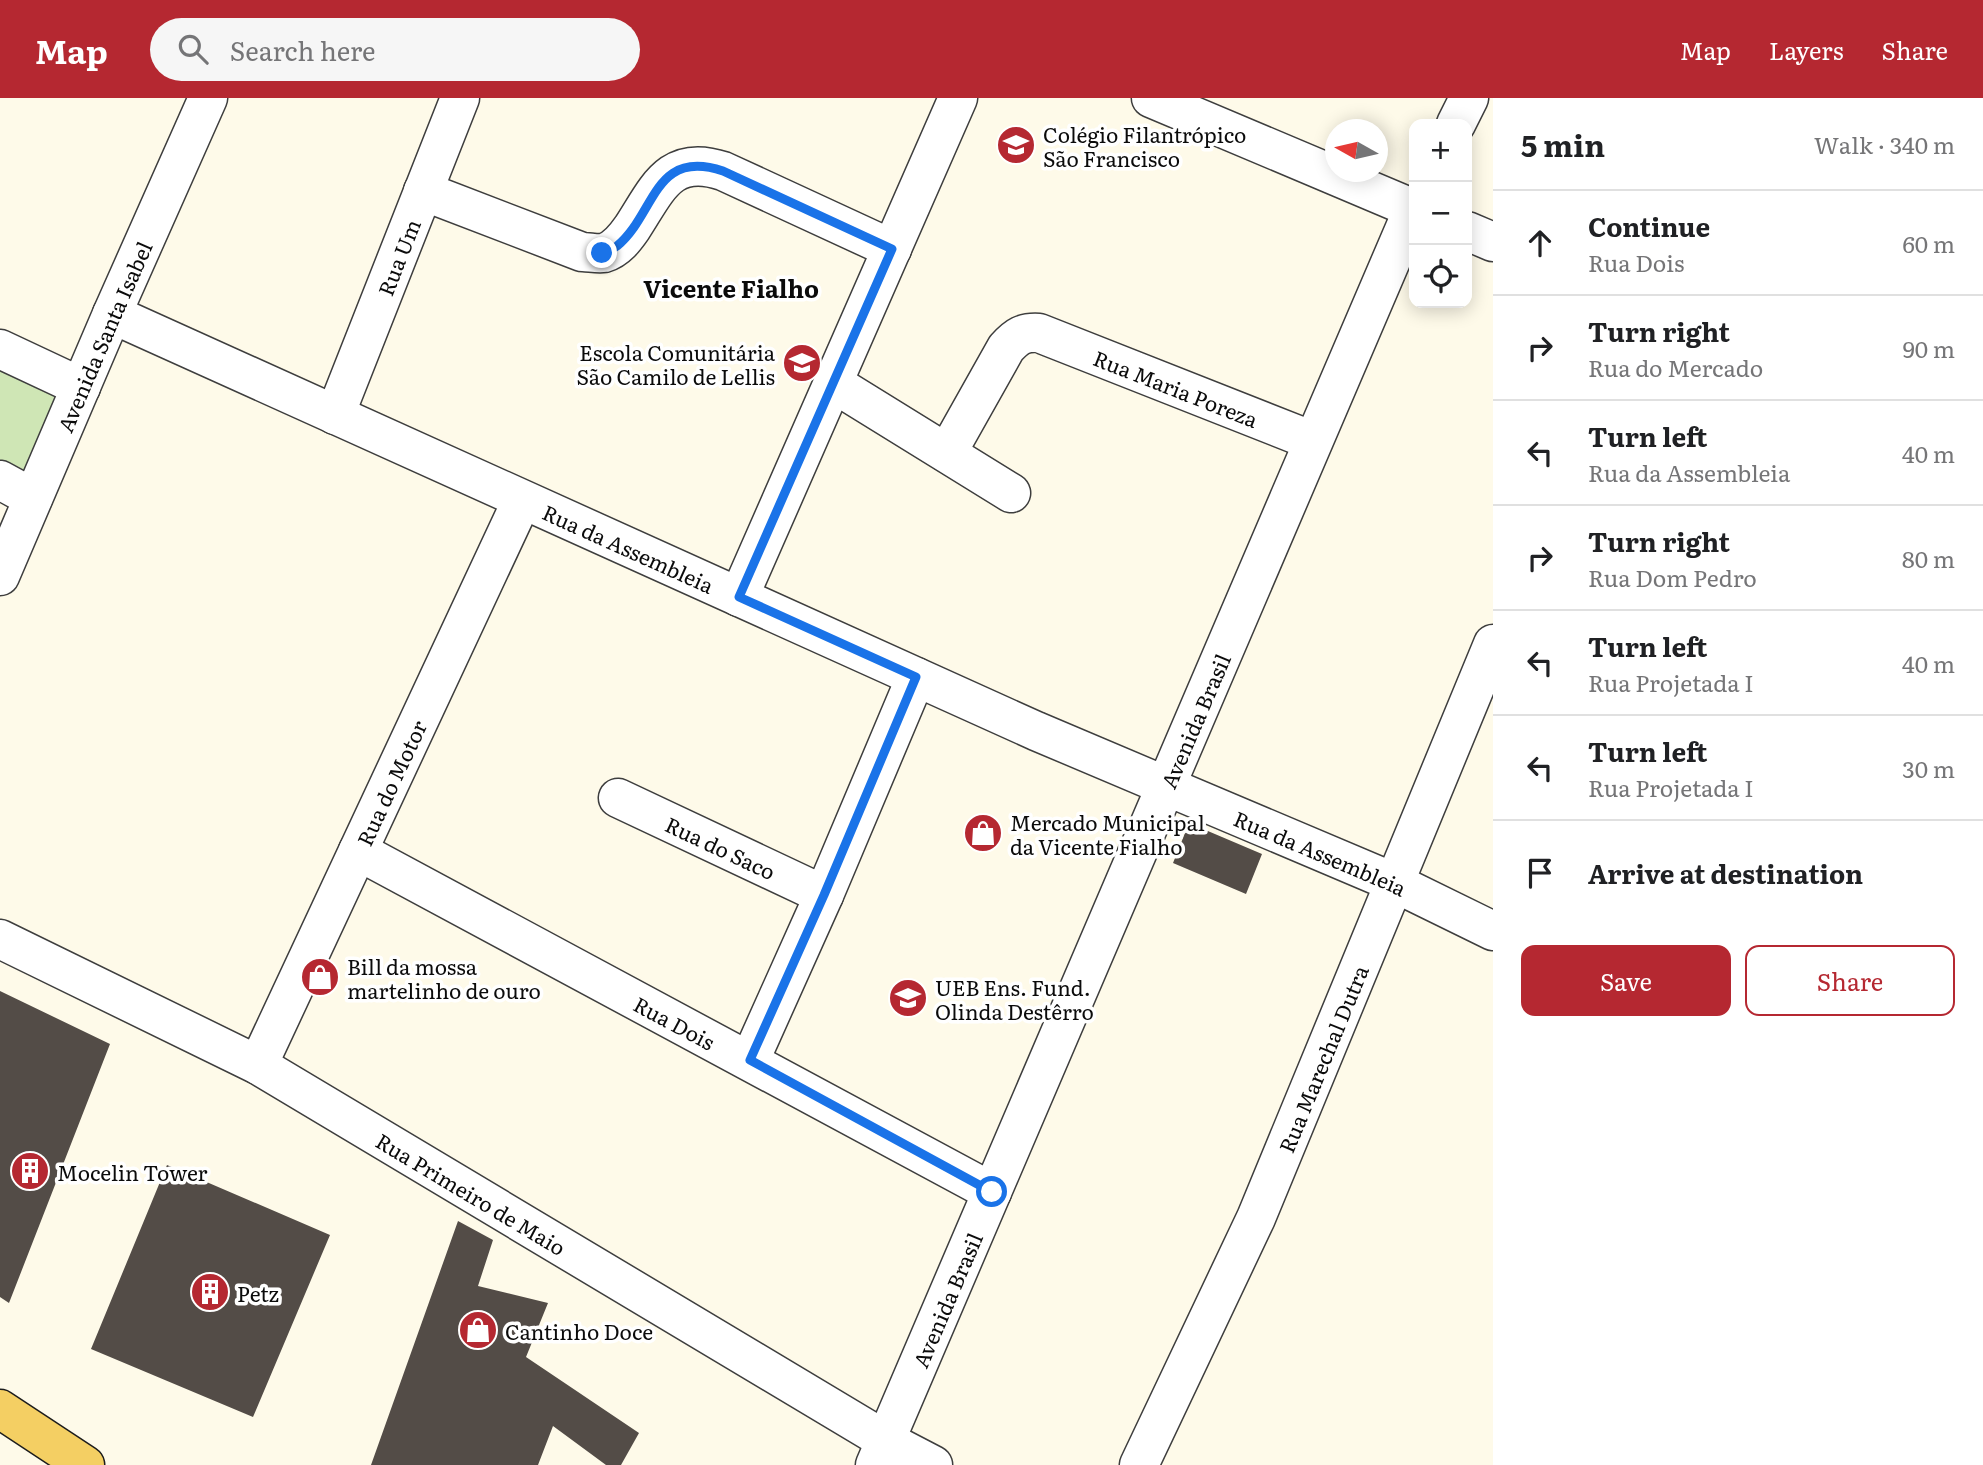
<!DOCTYPE html>
<html lang="en">
<head>
<meta charset="utf-8">
<style>
	:root { --surface:#fff; --page:#f6f6f6; --text:#202124; --muted:#757577; --line:#e0e0e0; --accent:#b52831 }
	body { margin:0; font-family:Literata,serif; background:var(--page); color:var(--text) }
	.controls { position:absolute; right:21px; top:21px; display:grid; overflow:hidden; border-radius:14px; box-shadow:0 4px 18px #0003 }
	.controls button { width:63px; height:63px; display:grid; place-items:center; padding:0; border:0; border-bottom:2px solid var(--line); background:var(--surface); color:var(--text); font:35px sans-serif }
	.compass { position:absolute; left:1325px; top:21px; width:63px; height:63px; border-radius:50%; background:var(--surface); box-shadow:0 4px 18px #0003; rotate:278deg }
	.stop { position:absolute; width:21px; height:21px; margin:-16px; border:5px solid #1a73e8; border-radius:50%; background:#fff }
	.stop.end { background:#1a73e8; border-color:#fff; box-shadow:0 2px 7px #0008 }
	.list { margin:0; padding:0; list-style:none }
	h2 { display:flex; justify-content:space-between; align-items:center; height:91px; margin:0; padding:0 28px; font-size:30px }
	h2 small { font-size:23px; font-weight:400; color:var(--muted) }
	.list li { display:grid; grid-template-columns:46px 1fr auto; gap:21px; align-items:center; box-sizing:border-box; height:105px; padding:0 28px; border-top:2px solid var(--line) }
	.list b { display:block; font-size:26px; white-space:nowrap }
	.list p { margin:0; font-size:23px; white-space:nowrap; color:var(--muted) }
	.list em { font-size:23px; font-style:normal; color:var(--muted) }
	.actions { display:flex; gap:14px; padding:21px 28px }
	.actions a { flex:1; padding:16px 0; border:2px solid var(--accent); border-radius:14px; text-align:center; font-size:24px; color:var(--accent) }
	.actions .main { background:var(--accent); color:#fff }
	.icon { flex:none; width:38px; height:38px; fill:none; stroke:currentColor; stroke-width:2; stroke-linecap:round; stroke-linejoin:round }
	.map { position:relative; flex:none; width:1493px; height:1367px; overflow:hidden }
	header { display:flex; align-items:center; gap:42px; box-sizing:border-box; height:98px; padding:0 35px; background:var(--accent); color:#fff }
	header strong { font-size:33px }
	nav { display:flex; gap:38px; margin-inline-start:auto; font-size:24px }
	.search { width:490px; height:63px; background:var(--page); display:flex; align-items:center; gap:18px; box-sizing:border-box; padding:0 24px; border-radius:38px; color:var(--muted); font-size:26px }
	main { display:flex }
	aside { flex:1; background:var(--surface) }
	.map>svg:first-child { display:block }
	.green { fill:#cfe6b5 }
	.building { fill:#534c47 }
	.lines { fill:none; stroke-linecap:round; stroke-linejoin:round }
	.minor-casing { stroke:#3e3e3e; stroke-width:41 }
	.major-casing { stroke:#1c1c1c; stroke-width:41 }
	.minor { stroke:#fff; stroke-width:38 }
	.major { stroke:#f4cf63; stroke-width:38 }
	.route { stroke:#1a73e8; stroke-width:9 }
	.labels { text-anchor:middle; dominant-baseline:central; stroke-width:7; stroke-linejoin:round; paint-order:stroke }
	.poi-label { font-size:21px; fill:#0b0b0b; stroke:#fff; text-anchor:start }
	.street-label { font-size:21px; fill:#0b0b0b; stroke:#fff }
	.quarter-label { font-size:24px; font-weight:bold; fill:#0b0b0b; stroke:#fff }
</style>
</head>
<body>
<header>
<strong>Map</strong>
<div class="search"><svg class="icon" aria-label="search" viewBox="0 0 24 24"><circle cx="10" cy="10" r="6"/><path d="M15 15l6 6"/></svg>Search here</div>
<nav><a>Map</a><a>Layers</a><a>Share</a></nav>
</header>
<main>
<div class="map">
<svg width="1493" height="1367" viewBox="0 0 1493 1367">
	<rect width="100%" height="100%" fill="#fefae9"/>
	<path class="green" d="M0,263L66,294L28,385L0,370Z"/>
	<path class="building" d="M1189,725L1262,756L1246,796L1173,765Z
		M0,893L110,946L9,1205L0,1199Z
		M167,1067L330,1137L253,1319L91,1251Z
		M458,1123L493,1142L478,1188L548,1205L526,1259L639,1335L621,1367H606L553,1328L538,1367H371Z"/>
	<g class="lines">
		<defs>
			<g id="minor">
				<path d="M1151,0L1414,111"/>
				<path d="M1456,26L1469,0"/>
				<path d="M423,93L582,154C589,154 597,156 604,155C617,151 625,140 632,130C657,92 669,55 723,73L892,151"/>
				<path d="M1467,133L1493,144"/>
				<path id="s1" d="M112,216L1036,633L1393,784L1493,833"/>
				<path d="M0,251L81,289"/>
				<path d="M833,285L1011,395"/>
				<path id="s2" d="M335,317L460,0"/>
				<path id="s3" d="M947,355L1006,250C1017,238 1023,234 1039,235L1313,343"/>
				<path d="M0,382L33,400"/>
				<path id="s4" d="M0,478L112,216L208,0"/>
				<path d="M739,499L958,0"/>
				<path id="s5" d="M618,700L824,797"/>
				<path id="s6" d="M358,753L992,1094"/>
				<path id="s7" d="M0,841L258,967L885,1342L933,1367"/>
				<path d="M750,962L824,797L916,579"/>
				<path id="s8" d="M258,967L522,402"/>
				<path id="s9" d="M875,1367L1414,109"/>
				<path id="s10" d="M1139,1367L1256,1120L1493,546"/>
			</g>
			<path id="major" d="M0,1311L85,1367"/>
		</defs>
		<use href="#minor" class="minor-casing"/>
		<use href="#major" class="major-casing"/>
		<use href="#minor" class="minor"/>
		<use href="#major" class="major"/>
	</g>
	<g class="lines">
		<path class="route" d="M602,155C607,153 613,151 617,148C656,116 653,50 723,73L892,151L739,499L916,579L824,797L750,962L992,1094"/>
	</g>
	<defs>
		<symbol id="school-disc" viewBox="-11 -11 22 22"><circle r="9.5" fill="#b52831" stroke="#fff"/><path d="M0-5L7-2L0 1L-7-2ZM-4 1L0 2.5L4 1V4Q0 6-4 4Z" fill="#fff"/></symbol>
		<symbol id="shop-disc" viewBox="-11 -11 22 22"><circle r="9.5" fill="#b52831" stroke="#fff"/><path d="M-5-2.5h2.3a2.7 3.5 0 0 1 5.4 0H5L5.5 6h-11ZM-1.5-2.5h3a1.5 2.3 0 0 0-3 0Z" fill="#fff"/></symbol>
		<symbol id="building-disc" viewBox="-11 -11 22 22"><circle r="9.5" fill="#b52831" stroke="#fff"/><path d="M-4-6H4V6H1V3H-1V6H-4ZM-2.5-4.3h1.7v1.8h-1.7ZM.8-4.3h1.7v1.8H.8ZM-2.5-1h1.7V.8h-1.7ZM.8-1h1.7V.8H.8Z" fill="#fff"/></symbol>
	</defs>
	<g fill-rule="evenodd">
		<use href="#school-disc" x="994" y="25" width="44" height="44"/>
		<use href="#school-disc" x="780" y="243" width="44" height="44"/>
		<use href="#shop-disc" x="961" y="713" width="44" height="44"/>
		<use href="#shop-disc" x="298" y="857" width="44" height="44"/>
		<use href="#school-disc" x="886" y="878" width="44" height="44"/>
		<use href="#building-disc" x="8" y="1051" width="44" height="44"/>
		<use href="#building-disc" x="188" y="1172" width="44" height="44"/>
		<use href="#shop-disc" x="456" y="1210" width="44" height="44"/>
	</g>
	<g class="labels">
		<g class="poi-label">
			<text x="1043" y="35">Colégio Filantrópico<tspan x="1043" dy="24">São Francisco</tspan></text>
			<text x="775" y="253" text-anchor="end">Escola Comunitária<tspan x="775" dy="24">São Camilo de Lellis</tspan></text>
			<text x="1010" y="723">Mercado Municipal<tspan x="1010" dy="24">da Vicente Fialho</tspan></text>
			<text x="347" y="867">Bill da mossa<tspan x="347" dy="24">martelinho de ouro</tspan></text>
			<text x="935" y="888">UEB Ens. Fund.<tspan x="935" dy="24">Olinda Destêrro</tspan></text>
			<text x="57" y="1073">Mocelin Tower</text>
			<text x="237" y="1194">Petz</text>
			<text x="505" y="1232">Cantinho Doce</text>
		</g>
		<g class="street-label">
			<text stroke="none"><textPath href="#s2" startOffset="170">Rua Um</textPath></text>
			<text stroke="none"><textPath href="#s4" startOffset="261">Avenida Santa Isabel</textPath></text>
			<text stroke="none"><textPath href="#s3" startOffset="306">Rua Maria Poreza</textPath></text>
			<text stroke="none"><textPath href="#s1" startOffset="567">Rua da Assembleia</textPath></text>
			<text stroke="none"><textPath href="#s9" startOffset="810">Avenida Brasil</textPath></text>
			<text stroke="none"><textPath href="#s8" startOffset="312">Rua do Motor</textPath></text>
			<text stroke="none"><textPath href="#s5" startOffset="114">Rua do Saco</textPath></text>
			<text stroke="none"><textPath href="#s1" startOffset="1323">Rua da Assembleia</textPath></text>
			<text stroke="none"><textPath href="#s6" startOffset="360">Rua Dois</textPath></text>
			<text stroke="none"><textPath href="#s10" startOffset="446">Rua Marechal Dutra</textPath></text>
			<text stroke="none"><textPath href="#s7" startOffset="536">Rua Primeiro de Maio</textPath></text>
			<text stroke="none"><textPath href="#s9" startOffset="180">Avenida Brasil</textPath></text>
		</g>
		<g class="quarter-label">
			<text x="731" y="189">Vicente Fialho</text>
		</g>
	</g>
</svg>
<div class="controls">
<button>+</button>
<button>−</button>
<button><svg class="icon" aria-label="locate" viewBox="0 0 24 24"><circle cx="12" cy="12" r="6"/><path d="M12 2v4M12 18v4M2 12h4M18 12h4"/></svg></button>
</div>
<svg class="compass" viewBox="-18 -18 36 36"><path d="M0-13l5 13h-10z" fill="#e53935"/><path d="M0 13l5-13h-10z" fill="#757577"/></svg>
<div class="stop" style="left:992px;top:1094px"></div>
<div class="stop end" style="left:602px;top:155px"></div>
</div>
<aside>
<h2>5 min<small>Walk · 340 m</small></h2>
<ul class="list">
<li><svg class="icon" aria-label="ahead" viewBox="0 0 24 24"><path d="M12 20V5M6 11l6-6 6 6"/></svg><div><b>Continue</b><p>Rua Dois</p></div><em>60 m</em></li>
<li><svg class="icon" aria-label="right" viewBox="0 0 24 24"><path d="M7 20v-9h11M14 6l5 5-5 5"/></svg><div><b>Turn right</b><p>Rua do Mercado</p></div><em>90 m</em></li>
<li><svg class="icon" aria-label="left" viewBox="0 0 24 24"><path d="M17 20v-9H6M10 6l-5 5 5 5"/></svg><div><b>Turn left</b><p>Rua da Assembleia</p></div><em>40 m</em></li>
<li><svg class="icon" aria-label="right" viewBox="0 0 24 24"><path d="M7 20v-9h11M14 6l5 5-5 5"/></svg><div><b>Turn right</b><p>Rua Dom Pedro</p></div><em>80 m</em></li>
<li><svg class="icon" aria-label="left" viewBox="0 0 24 24"><path d="M17 20v-9H6M10 6l-5 5 5 5"/></svg><div><b>Turn left</b><p>Rua Projetada I</p></div><em>40 m</em></li>
<li><svg class="icon" aria-label="left" viewBox="0 0 24 24"><path d="M17 20v-9H6M10 6l-5 5 5 5"/></svg><div><b>Turn left</b><p>Rua Projetada I</p></div><em>30 m</em></li>
<li><svg class="icon" aria-label="arrive" viewBox="0 0 24 24"><path d="M6 21V4h12l-3 4 3 4H6"/></svg><div><b>Arrive at destination</b></div></li>
</ul>
<div class="actions"><a class="main">Save</a><a>Share</a></div>
</aside>
</main>
</body>
</html>
